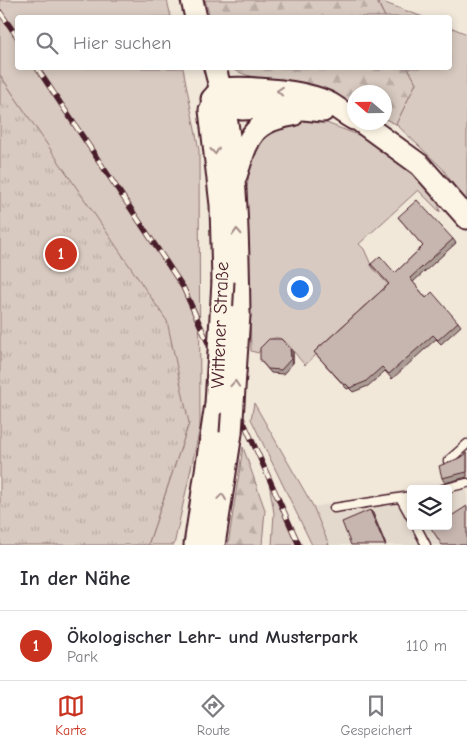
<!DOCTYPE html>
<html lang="de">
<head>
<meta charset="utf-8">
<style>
	:root { --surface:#fff; --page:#f7f7f7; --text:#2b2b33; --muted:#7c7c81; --line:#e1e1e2; --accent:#c8321e }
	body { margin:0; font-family:"Comic Neue",sans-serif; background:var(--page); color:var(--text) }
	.controls { position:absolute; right:15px; bottom:15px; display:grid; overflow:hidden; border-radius:5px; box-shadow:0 2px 8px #0003 }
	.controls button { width:45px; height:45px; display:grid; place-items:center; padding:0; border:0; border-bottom:1px solid var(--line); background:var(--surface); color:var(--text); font:25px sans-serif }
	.compass { position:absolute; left:347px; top:85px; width:45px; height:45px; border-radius:50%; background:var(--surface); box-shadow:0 2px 8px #0003; rotate:290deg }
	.you { position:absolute; left:299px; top:288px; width:18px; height:18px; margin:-12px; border:4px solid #fff; border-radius:50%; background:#1a73e8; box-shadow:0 0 0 8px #1a73e833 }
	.badge { display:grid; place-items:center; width:32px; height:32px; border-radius:50%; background:var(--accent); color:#fff; font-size:16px; font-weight:700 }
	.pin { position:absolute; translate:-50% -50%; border:2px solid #fff; box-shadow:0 1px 5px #0006 }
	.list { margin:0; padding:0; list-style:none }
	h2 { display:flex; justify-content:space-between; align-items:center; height:65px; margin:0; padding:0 20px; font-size:21px }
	h2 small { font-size:16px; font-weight:400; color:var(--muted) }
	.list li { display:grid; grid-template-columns:32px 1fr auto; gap:15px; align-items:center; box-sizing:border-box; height:70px; padding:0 20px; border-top:1px solid var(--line) }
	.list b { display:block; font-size:19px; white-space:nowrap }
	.list p { margin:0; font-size:16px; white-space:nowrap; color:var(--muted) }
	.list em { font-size:16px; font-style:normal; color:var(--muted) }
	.icon { flex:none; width:28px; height:28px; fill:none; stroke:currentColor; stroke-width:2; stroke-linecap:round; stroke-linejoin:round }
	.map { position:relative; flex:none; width:467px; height:545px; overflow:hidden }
	.search { position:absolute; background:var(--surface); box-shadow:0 2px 8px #0003; left:15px; right:15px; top:15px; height:55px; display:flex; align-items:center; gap:12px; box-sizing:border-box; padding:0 18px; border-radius:5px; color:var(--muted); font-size:19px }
	.sheet { height:135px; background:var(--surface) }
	nav { display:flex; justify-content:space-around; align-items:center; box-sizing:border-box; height:70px; border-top:1px solid var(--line); background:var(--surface); font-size:14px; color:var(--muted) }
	nav a { display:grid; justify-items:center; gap:2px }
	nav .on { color:var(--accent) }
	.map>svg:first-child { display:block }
	.built { fill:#e4d9cd; fill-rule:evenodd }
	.green { fill:#d8cac0; stroke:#917476 }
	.forest { fill:url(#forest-firs); stroke:#917476 }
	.park { fill:url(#park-tufts); stroke:#917476 }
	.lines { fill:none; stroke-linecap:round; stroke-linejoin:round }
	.lane-casing { stroke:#4a1f2b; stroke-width:11 }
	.secondary-casing { stroke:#4a1f2b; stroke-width:25 }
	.lane { stroke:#fcf5e5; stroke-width:8 }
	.secondary { stroke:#fcf5e5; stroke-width:21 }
	.rail-casing { stroke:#4a1f2b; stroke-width:5.5 }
	.rail { stroke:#fcf5e5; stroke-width:4; stroke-dasharray:11; stroke-linecap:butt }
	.secondary-bridge-casing { stroke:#4a1f2b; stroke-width:25; stroke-linecap:butt }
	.secondary-bridge { stroke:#fcf5e5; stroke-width:21 }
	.wall { fill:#ab9d96; stroke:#4a1f2b }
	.shaded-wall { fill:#8b7f7a; stroke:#4a1f2b }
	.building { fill:#c7b6af; stroke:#4a1f2b }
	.oneway { stroke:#a38a88 }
	.labels { text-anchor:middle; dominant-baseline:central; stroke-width:5; stroke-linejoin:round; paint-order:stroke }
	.street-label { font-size:19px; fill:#4a1f2b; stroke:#fcf5e5 }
</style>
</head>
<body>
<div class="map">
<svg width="467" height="545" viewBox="0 0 467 545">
	<defs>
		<pattern id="forest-firs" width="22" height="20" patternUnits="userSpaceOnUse" patternTransform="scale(1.25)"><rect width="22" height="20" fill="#d8cac0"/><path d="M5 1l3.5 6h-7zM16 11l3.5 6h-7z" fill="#bbada5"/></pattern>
		<pattern id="park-tufts" width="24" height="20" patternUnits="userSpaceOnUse" patternTransform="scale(1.25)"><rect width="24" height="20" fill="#d8cac0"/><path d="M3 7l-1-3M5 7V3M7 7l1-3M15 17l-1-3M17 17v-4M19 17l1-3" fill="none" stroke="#bbada5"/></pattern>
	</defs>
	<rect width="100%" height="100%" fill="#f1e8da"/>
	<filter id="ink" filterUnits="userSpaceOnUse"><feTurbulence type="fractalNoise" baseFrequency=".02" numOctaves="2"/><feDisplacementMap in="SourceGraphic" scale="10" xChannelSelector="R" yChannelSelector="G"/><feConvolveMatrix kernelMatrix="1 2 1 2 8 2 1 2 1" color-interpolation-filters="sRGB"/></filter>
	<g filter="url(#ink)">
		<path class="built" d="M467,439V545H329L313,507L443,483L439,468L446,454ZM411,489H448V526H411Z"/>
		<path class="green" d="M0,0H167L171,17L18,18V68H183L199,150L200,428L174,545H148L189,423L75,187L0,75Z
			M377,0L423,17H385Z
			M450,27L467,34V204L442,168L396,124L416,83L408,68H450Z
			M296,121H321L382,144L436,192L440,212L418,190L359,244L364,249L372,267L391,288L305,365C289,349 280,320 258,353L251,351L247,189C249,173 250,149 263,136C271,129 287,125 296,121Z
			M254,403L313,506L329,545H312L251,419Z
			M268,477L298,545H272L274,513Z"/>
		<path class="forest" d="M205,0H376L385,17H210Z
			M230,68H408L416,83L396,124L385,119L384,92H354V107L308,87L246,75Z
			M243,447L265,510L262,545H228Z"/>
		<path class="park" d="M0,75L167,321L189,423L148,545H0Z"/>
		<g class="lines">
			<defs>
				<path id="lane" d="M448,461L467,444
					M443,489L467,483
					M401,499L411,517
					M334,508L411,496
					M416,526L426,545"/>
				<path id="secondary" d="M192,0L196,18
					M215,68C237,147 238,233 239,315
					M212,99L221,89C248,87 304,90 329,103C337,107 344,114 354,119
					M212,104L242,109L284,107L323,111
					M210,110L221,205L223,281
					M361,122L420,165L467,218
					M236,176C248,139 250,122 293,115
					M195,545L216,404
					M214,545L231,433"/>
			</defs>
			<use href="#lane" class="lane-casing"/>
			<use href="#secondary" class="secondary-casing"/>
			<use href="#lane" class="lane"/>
			<use href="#secondary" class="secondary"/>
			<defs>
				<path id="rail" d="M0,12L18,38
					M37,68L183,287L299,545"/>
			</defs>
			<use href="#rail" class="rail-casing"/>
			<use href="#rail" class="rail"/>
			<defs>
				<path id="secondary-bridge" d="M216,404L223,281
					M231,433L239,315"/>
			</defs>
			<use href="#secondary-bridge" class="secondary-bridge-casing"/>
			<use href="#secondary-bridge" class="secondary-bridge"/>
		</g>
		<path class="wall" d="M398,217L453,239L456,243L413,282L426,298L458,322L461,326L441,344L436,339L392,379L385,371L368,386L353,392L349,388L347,389L314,352L389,284L371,264L395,273L423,246Z
			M293,352V363L283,374L271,373L260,360Z
			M467,453V477L445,483L442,478Z"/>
		<path class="shaded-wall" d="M290,348L293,352V363L291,359Z
			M370,510L373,513L386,545H385Z"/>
		<path class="building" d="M417,200L453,239L410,278L426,298L432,292L458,322L438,340L433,335L389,374L382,367L365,382L350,388L346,384L344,385L314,352L389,284L371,264L380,256L395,273L423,246L398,217Z
			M269,339H281L290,348L291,359L281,370L268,369L260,360V348Z
			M467,453V472L442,478L439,466L462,457Z
			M467,506V545H442L431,528L433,526H448V518Z
			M370,510L385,545H351L342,522Z"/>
		<defs><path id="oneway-chevron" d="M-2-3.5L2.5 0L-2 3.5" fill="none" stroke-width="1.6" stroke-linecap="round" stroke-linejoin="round" transform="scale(1.25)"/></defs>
		<g class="oneway">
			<use href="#oneway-chevron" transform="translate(280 91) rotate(-175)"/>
			<use href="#oneway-chevron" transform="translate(215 151) rotate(84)"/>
			<use href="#oneway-chevron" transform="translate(237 232) rotate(-93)"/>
			<use href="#oneway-chevron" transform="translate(235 384) rotate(-86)"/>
			<use href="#oneway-chevron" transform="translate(222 497) rotate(-82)"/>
		</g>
	</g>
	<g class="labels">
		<g class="street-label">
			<text transform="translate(220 325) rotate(-88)">Wittener Straße</text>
		</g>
	</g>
</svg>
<div class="controls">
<button><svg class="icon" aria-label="layers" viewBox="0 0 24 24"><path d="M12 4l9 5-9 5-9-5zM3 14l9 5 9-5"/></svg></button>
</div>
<svg class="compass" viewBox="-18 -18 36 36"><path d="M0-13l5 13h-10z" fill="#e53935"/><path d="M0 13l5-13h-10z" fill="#7c7c81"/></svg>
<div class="you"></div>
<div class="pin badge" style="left:61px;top:254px">1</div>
<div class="search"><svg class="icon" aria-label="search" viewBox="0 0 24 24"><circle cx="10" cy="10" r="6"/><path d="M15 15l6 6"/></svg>Hier suchen</div>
</div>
<section class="sheet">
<h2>In der Nähe<small></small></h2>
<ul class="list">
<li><span class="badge">1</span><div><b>Ökologischer Lehr- und Musterpark</b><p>Park</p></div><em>110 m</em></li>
</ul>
</section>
<nav>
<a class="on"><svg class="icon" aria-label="map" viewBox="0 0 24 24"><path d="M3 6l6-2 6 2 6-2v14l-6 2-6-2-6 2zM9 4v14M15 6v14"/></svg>Karte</a>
<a><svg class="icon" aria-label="directions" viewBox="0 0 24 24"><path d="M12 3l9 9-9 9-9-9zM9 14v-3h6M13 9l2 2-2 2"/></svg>Route</a>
<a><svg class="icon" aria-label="saved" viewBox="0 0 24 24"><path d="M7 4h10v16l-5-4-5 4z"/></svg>Gespeichert</a>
</nav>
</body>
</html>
